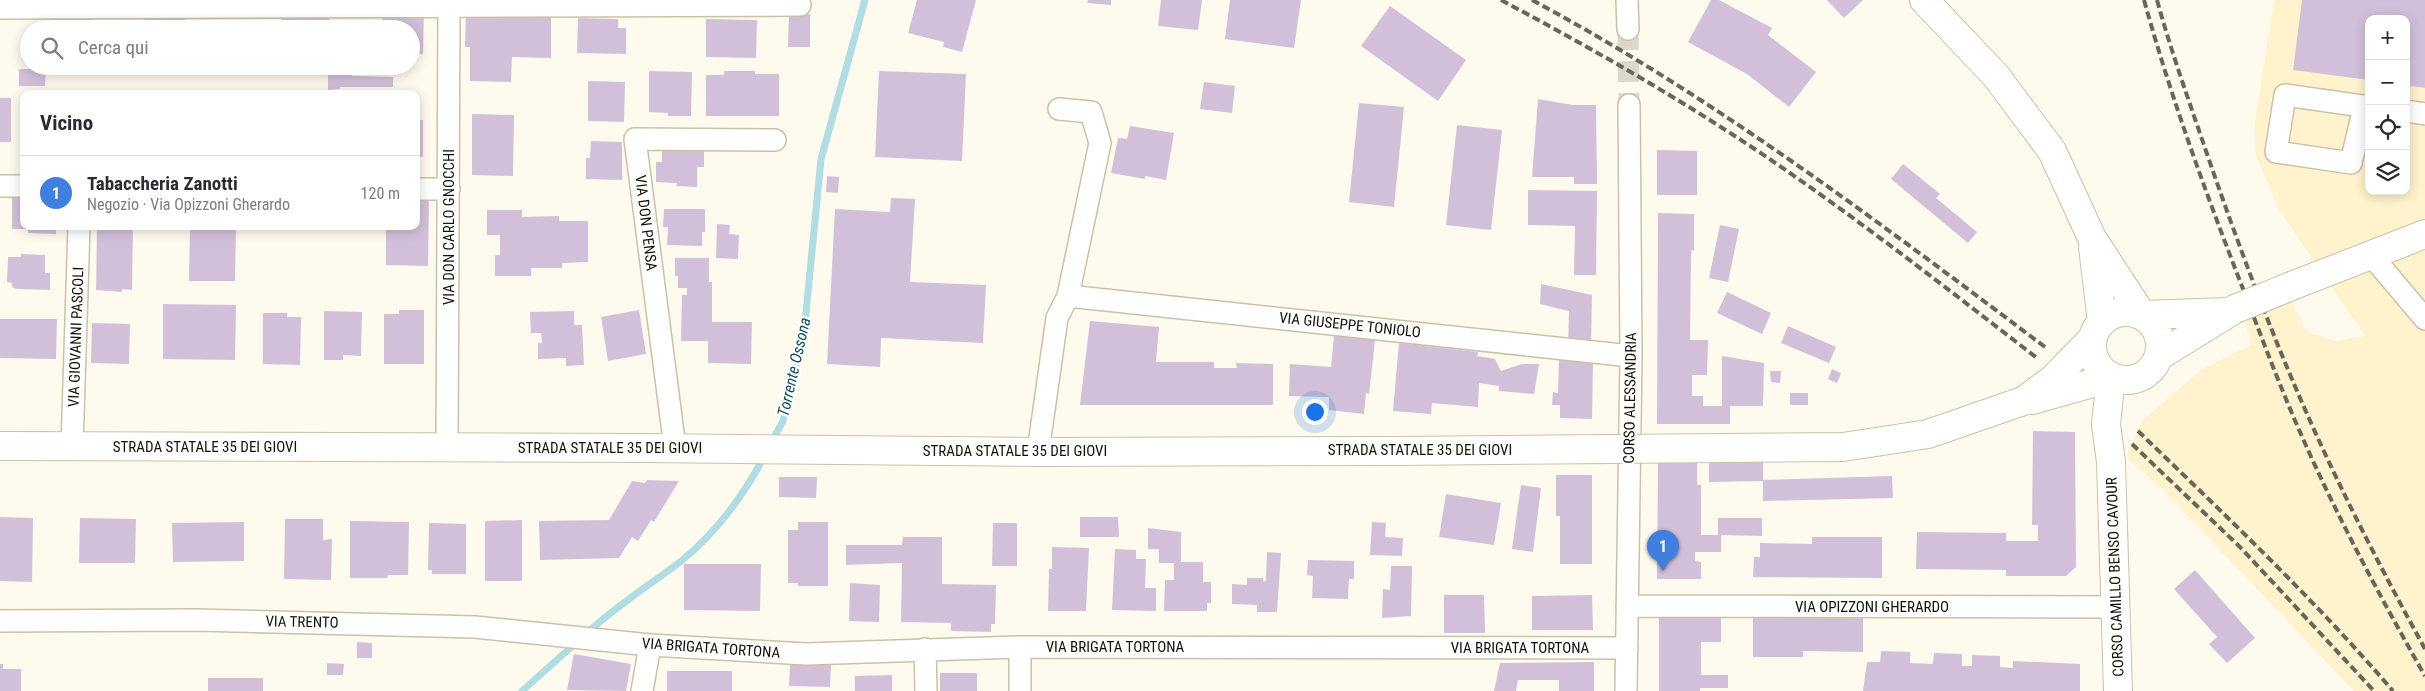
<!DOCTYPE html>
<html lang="it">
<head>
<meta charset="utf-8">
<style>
	:root { --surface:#fff; --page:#f7f7f7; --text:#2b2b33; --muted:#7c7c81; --line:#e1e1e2; --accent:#af368a }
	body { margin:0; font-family:"Roboto Condensed",sans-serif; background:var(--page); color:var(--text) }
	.controls { position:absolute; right:15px; top:15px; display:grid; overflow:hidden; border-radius:10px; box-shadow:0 2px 12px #0003 }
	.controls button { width:45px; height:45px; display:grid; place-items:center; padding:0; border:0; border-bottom:1px solid var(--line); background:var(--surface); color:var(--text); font:25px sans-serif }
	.you { position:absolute; left:1314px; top:411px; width:18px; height:18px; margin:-12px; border:4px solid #fff; border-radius:50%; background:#1a73e8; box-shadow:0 0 0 8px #1a73e833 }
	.badge { display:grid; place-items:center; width:32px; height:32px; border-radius:50%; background:var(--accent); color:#fff; font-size:16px; font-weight:700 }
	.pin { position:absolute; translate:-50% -41px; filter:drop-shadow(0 1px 2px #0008) }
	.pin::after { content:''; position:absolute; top:26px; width:18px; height:15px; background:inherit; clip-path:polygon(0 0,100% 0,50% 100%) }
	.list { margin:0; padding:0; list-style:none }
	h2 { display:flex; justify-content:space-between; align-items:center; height:65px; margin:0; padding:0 20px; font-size:21px }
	h2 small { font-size:16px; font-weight:400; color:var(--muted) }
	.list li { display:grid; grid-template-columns:32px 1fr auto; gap:15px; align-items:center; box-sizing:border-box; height:75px; padding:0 20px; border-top:1px solid var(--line) }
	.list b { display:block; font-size:19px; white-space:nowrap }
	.list p { margin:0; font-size:16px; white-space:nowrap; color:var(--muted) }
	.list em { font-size:16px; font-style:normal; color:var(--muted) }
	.icon { flex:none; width:28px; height:28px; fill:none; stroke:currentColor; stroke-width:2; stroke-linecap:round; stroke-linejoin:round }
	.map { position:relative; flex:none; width:2425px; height:691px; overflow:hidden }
	.search { position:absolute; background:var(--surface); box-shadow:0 2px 12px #0003; left:20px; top:20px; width:400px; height:55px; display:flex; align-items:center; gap:12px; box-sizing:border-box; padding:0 18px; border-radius:28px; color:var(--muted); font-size:19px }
	.panel { position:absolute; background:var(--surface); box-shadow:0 2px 12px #0003; left:20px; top:90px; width:400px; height:140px; border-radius:10px }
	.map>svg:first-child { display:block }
	.built { fill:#fff3cd; fill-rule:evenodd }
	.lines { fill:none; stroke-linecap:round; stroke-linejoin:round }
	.stream { stroke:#aedde4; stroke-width:7 }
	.building { fill:#d2c0da }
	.street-tunnel { stroke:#dbd7cb; stroke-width:21; stroke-dasharray:21 11; stroke-linecap:butt }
	.street-casing { stroke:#cbc2a5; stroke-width:24 }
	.secondary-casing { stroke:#cbc2a5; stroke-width:30 }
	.street { stroke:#fff; stroke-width:21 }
	.secondary { stroke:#fff; stroke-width:28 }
	.rail { stroke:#69655a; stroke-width:4; stroke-dasharray:8 4; stroke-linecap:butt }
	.secondary-bridge-casing { stroke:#cbc2a5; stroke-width:30; stroke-linecap:butt }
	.secondary-bridge { stroke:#fff; stroke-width:28 }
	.labels { text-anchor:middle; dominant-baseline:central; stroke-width:5; stroke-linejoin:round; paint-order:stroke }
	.street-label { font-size:15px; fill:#141006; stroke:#fff }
	.water-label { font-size:16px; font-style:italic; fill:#094f57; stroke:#fff }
</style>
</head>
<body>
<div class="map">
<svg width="2425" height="691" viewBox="0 0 2425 691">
	<rect width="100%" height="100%" fill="#fefaee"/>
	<path class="built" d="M2274,0H2425V691H2354L2164,491L2126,457L2142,421L2201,370L2251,345L2245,320L2291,300L2307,332L2336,341L2365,336L2278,208L2256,155L2254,129ZM2369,19H2406V191H2369Z"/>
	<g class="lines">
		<path class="stream" d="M771,443L783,421L804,333L821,159L865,0
			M586,634C615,607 648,586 680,562C716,533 744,495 765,455
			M522,691L578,641"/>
	</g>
	<path class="building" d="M917,0H976L962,52L943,47L944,42L908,33Z
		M1088,0H1111V5L1087,3Z
		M1161,0H1202L1198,30L1158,26Z
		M1230,0H1301L1294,48L1225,39Z
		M1711,0H1719L1772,28L1768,35L1816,72L1789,107L1747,74L1688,42Z
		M1827,0H1863L1844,18Z
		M2302,0H2425V88L2406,85V19H2369V80L2293,70Z
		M1390,6L1466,60L1438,101L1361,46Z
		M466,9L513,16L551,17V58L512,57L511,82L470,81V47H465Z
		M382,13L424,14L423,54L411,53V29H382Z
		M789,13L810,14V47H788Z
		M145,15H185V29H145Z
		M329,15V29H281V16Z
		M52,16L93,19V29H52Z
		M578,18L618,19V28H626V54L577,53Z
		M706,19L757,20L756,58L706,57Z
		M55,66H82V72H54Z
		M328,66H352V76L393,77V87H340V89L328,90Z
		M19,69H46L45,86H19Z
		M649,71L692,72L691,116H668V113L649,112Z
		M724,71H755V74H779V116H706V75H724Z
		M879,71L966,74L962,161L875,157Z
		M588,81L625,82L624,122L588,121Z
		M1204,82L1235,86L1232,113L1200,109Z
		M97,91H126V94H97Z
		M0,98H11V142H0Z
		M1538,99L1573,105H1596L1597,184H1574V177H1532Z
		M1359,103L1404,107L1394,207L1349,202Z
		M472,114L514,115L513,176L472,175Z
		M416,120H423V157H416Z
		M1457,125L1502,130L1491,230L1446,225Z
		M1130,126L1174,133L1166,180L1145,176V179L1111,173L1118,138L1127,139Z
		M591,141L622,142V180L586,179V158H590Z
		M662,144L704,145V167H697V187L676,186L677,183L656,182V162H662Z
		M1657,150L1697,151V195H1657Z
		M1903,164L1940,194L1936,198L1977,232L1968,243L1891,179Z
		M827,176L839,177L838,193L826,192Z
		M1528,190L1597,191L1596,275H1574L1575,226L1528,225Z
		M12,193H24V226H56V234L28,233V229H12Z
		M416,195H429L428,266L386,265V226H416Z
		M891,198L915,199L910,282L986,285L983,343L881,338L880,367L827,364L835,209L890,212Z
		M664,209H705V232H702V246L667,245L668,227H663Z
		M487,210H522V217L559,216V221H588V262L562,263V268H531V276H495V255H500V235H487Z
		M1658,213L1694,214V251L1691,250L1690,340H1708L1707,375H1692V396H1703V406H1722V356L1764,363L1763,406H1730V424H1657Z
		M717,224L730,225L729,234L739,235L738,259L716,258Z
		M1720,225L1739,229L1728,282L1709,278Z
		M97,226H133L132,290L122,289V292L96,290Z
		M190,226H236L235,281H189Z
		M21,254L45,255V273H50V290L17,289L12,287V283L7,282L8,257H21Z
		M675,258H709V282H712V322H752L751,364L708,363V341H681L682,295H687V288H678V276H675Z
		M1541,284L1592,295L1591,347L1568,346L1569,311L1540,304Z
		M1727,292L1771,313L1762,334L1717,313Z
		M163,304L236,305L235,360L163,359Z
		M399,310H424V364H384V314H399Z
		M639,310L646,354L608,361L601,317Z
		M324,311L362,312L361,356L343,355V360H324Z
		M574,311V325H582L584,365L566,366V358L538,359V343H542L541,333H531L530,312Z
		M263,313H287V317H301L300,365L263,364Z
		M0,319H57L56,359L0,358Z
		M1090,321L1159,327L1156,362H1214V368H1237L1236,363L1273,364V405H1080Z
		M92,323L130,324L129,364L91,363Z
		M1788,326L1836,347L1829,363L1781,343Z
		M1334,336L1375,340L1369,394L1366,393L1364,414L1329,410V397L1289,396L1290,364L1331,367Z
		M1399,343L1478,352L1477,356L1495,359L1501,371L1522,364H1539L1534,394L1499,391V386L1479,383L1478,407L1432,403L1431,414L1393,411Z
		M1559,356L1593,357L1592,419L1560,418V405H1552L1553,392L1558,393Z
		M1832,369L1841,373L1837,383L1828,379Z
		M1770,371H1781L1780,383L1771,382Z
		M1790,393H1808V405H1790Z
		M2033,431L2075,432L2076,567L2066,576H2006V570L1916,569L1917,532L2006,533V541H2038V525H2032Z
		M1658,461H1697V485H1701V535H1718V518H1762V536L1721,535V552H1695V561L1701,562V579H1657Z
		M1709,462H1763V481L1709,482Z
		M1556,475H1592V564H1560V516H1556Z
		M1892,476L1893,498L1763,501V480Z
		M779,477H817L816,498L779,497Z
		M647,480L679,481L654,522L651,520L638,541L632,537L619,558L540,560L539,521L609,520L632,481L645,483Z
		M1521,485L1541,488L1533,552L1512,549Z
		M1446,494L1501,503L1494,545L1439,537Z
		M0,517L33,518L32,582L0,581Z
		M1080,517H1118L1119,537H1080Z
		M80,518L136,519L135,563H79Z
		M285,519H323V540L332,539L331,580L284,579Z
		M522,520V581H485V521Z
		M350,521L409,522L408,575H388L387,578H350Z
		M244,522V561L173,562L172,523Z
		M798,522H828V586H798V583H788V530H798Z
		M1372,522L1386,523L1385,537L1403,538L1402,556L1370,555Z
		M429,523L466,524V574H432V570H428Z
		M993,523H1017V566H992Z
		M1148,528L1181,532V562H1203V582H1211V603H1207V611H1164L1165,580H1174V563H1159V549H1148Z
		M903,537H942V584L996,585L995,624H991V632L951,631V623L901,622L902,563L846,565V545H902Z
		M1812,537H1882V578L1753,577L1754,557H1760V543L1812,544Z
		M1052,547L1089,548L1086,611H1048L1049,569H1052Z
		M1115,549L1136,550V559H1146L1145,588H1156V611L1112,610Z
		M1267,552L1281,553L1277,612H1257V605L1232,604V584L1247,585V578H1263V581H1266Z
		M1308,560L1354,561V579H1349L1348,599L1312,598L1313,576L1307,575Z
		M684,564H761L760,611L684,610Z
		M1391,566H1412L1411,616L1382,618L1383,589L1390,590Z
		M2195,570L2255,638L2227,663L2209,644L2217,637L2174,589Z
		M850,583L880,585L879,622L849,621Z
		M1444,595H1484L1485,633H1444Z
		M1592,595L1593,630H1532V596Z
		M1863,614V652L1803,651V657H1753V615Z
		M1659,615H1721V642H1701V675H1728V688H1700V691H1659Z
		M357,642L372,643V658H357Z
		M1881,651L1910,652V663L1933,664L1934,653L1962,654V666H1972V655L2000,656V667L2013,668V661L2080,664V691H1863L1867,662H1880Z
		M574,654L631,664L626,691L567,690Z
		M790,662L831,663L830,687L789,686Z
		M1594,662V691H1559V680H1518L1516,691H1494L1500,663Z
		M327,663L344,664L343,675H327Z
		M0,664H3V669H21V691H0Z
		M667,671H732V691H667Z
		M940,673H977V691H940Z
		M892,675V691H855V676Z
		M208,678H263V691H208Z"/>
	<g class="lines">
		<path class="street-tunnel" d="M1628,29L1629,105"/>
		<defs>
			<path id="street" d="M1627,0L1628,29
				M0,8L800,5
				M2364,107L2351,163L2276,152L2285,95L2369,107
				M2406,111L2425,114
				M0,186H24
				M416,189H449
				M2371,255L2425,319
				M1068,296L1631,356
				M72,447L79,226
				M447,448L449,6
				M675,448L635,139L775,140
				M1038,452L1057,318L1068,296L1100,143L1091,112L1059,109
				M1627,606L2117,607
				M0,621L195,620L475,627L650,645L806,654L1020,647L1627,648
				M1020,647V691
				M925,649L926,691
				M642,691L650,645
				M1626,691L1631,356L1629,105"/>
			<path id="secondary" d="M1924,0L1996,76L2052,151L2092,238L2142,315
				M2093,247L2102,322
				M2294,285L2425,234
				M2092 346a34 34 0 1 1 68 0a34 34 0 1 1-68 0Z
				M2142,315L2228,312
				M2159,356L2235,309
				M2111,376L2106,424L2111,462L2118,691
				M2032,400L2089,384L2109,376
				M2023,401L2052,380L2093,338
				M0,446L642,448L1038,452L1395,451"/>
		</defs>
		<use href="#street" class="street-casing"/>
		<use href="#secondary" class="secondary-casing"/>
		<use href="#street" class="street"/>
		<use href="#secondary" class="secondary"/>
		<path class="rail" d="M1501,0C1593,49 1684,101 1771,160C1862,222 1949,290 2037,358
			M1532,0C1715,98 1880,223 2045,347
			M2144,0C2170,94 2203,185 2238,276C2254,317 2269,358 2286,399C2325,494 2374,586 2425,676
			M2157,0C2171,51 2189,101 2206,151C2242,256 2281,360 2328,460C2358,524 2391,587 2425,649
			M2138,431C2225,515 2314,599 2393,691
			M2132,444L2240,547L2374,691"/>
		<defs>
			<path id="secondary-bridge" d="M2235,309L2294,285
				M1395,451L1843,447L1928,434L2023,401"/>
		</defs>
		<use href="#secondary-bridge" class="secondary-bridge-casing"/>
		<use href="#secondary-bridge" class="secondary-bridge"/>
	</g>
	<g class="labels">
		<g class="street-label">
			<text transform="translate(646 223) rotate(83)">VIA DON PENSA</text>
			<text transform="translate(449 227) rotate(-90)">VIA DON CARLO GNOCCHI</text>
			<text transform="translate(1350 325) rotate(6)">VIA GIUSEPPE TONIOLO</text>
			<text transform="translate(76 337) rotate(-88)">VIA GIOVANNI PASCOLI</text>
			<text transform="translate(1630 398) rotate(-89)">CORSO ALESSANDRIA</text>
			<text x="205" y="447">STRADA STATALE 35 DEI GIOVI</text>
			<text x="610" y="448">STRADA STATALE 35 DEI GIOVI</text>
			<text x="1420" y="450">STRADA STATALE 35 DEI GIOVI</text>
			<text x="1015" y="451">STRADA STATALE 35 DEI GIOVI</text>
			<text transform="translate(2115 577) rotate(-92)">CORSO CAMILLO BENSO CAVOUR</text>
			<text x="1872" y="607">VIA OPIZZONI GHERARDO</text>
			<text transform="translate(302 622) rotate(1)">VIA TRENTO</text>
			<text x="1115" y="647">VIA BRIGATA TORTONA</text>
			<text transform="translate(711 648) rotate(4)">VIA BRIGATA TORTONA</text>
			<text x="1520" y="648">VIA BRIGATA TORTONA</text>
		</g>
		<g class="water-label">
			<text transform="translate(794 367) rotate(-77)">Torrente Ossona</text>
		</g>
	</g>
</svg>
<div class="controls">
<button>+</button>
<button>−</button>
<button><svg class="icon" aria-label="locate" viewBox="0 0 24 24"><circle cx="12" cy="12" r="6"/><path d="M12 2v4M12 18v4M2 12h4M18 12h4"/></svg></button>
<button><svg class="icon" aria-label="layers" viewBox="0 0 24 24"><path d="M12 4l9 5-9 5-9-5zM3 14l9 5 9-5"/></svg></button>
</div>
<div class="you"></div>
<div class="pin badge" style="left:1663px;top:571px;background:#3f7fe0">1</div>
<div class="search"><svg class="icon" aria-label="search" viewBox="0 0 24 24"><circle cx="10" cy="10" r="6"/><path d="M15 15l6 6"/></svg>Cerca qui</div>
<section class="panel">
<h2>Vicino<small></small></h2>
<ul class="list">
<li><span class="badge" style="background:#3f7fe0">1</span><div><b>Tabaccheria Zanotti</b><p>Negozio · Via Opizzoni Gherardo</p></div><em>120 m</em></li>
</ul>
</section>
</div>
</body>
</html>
